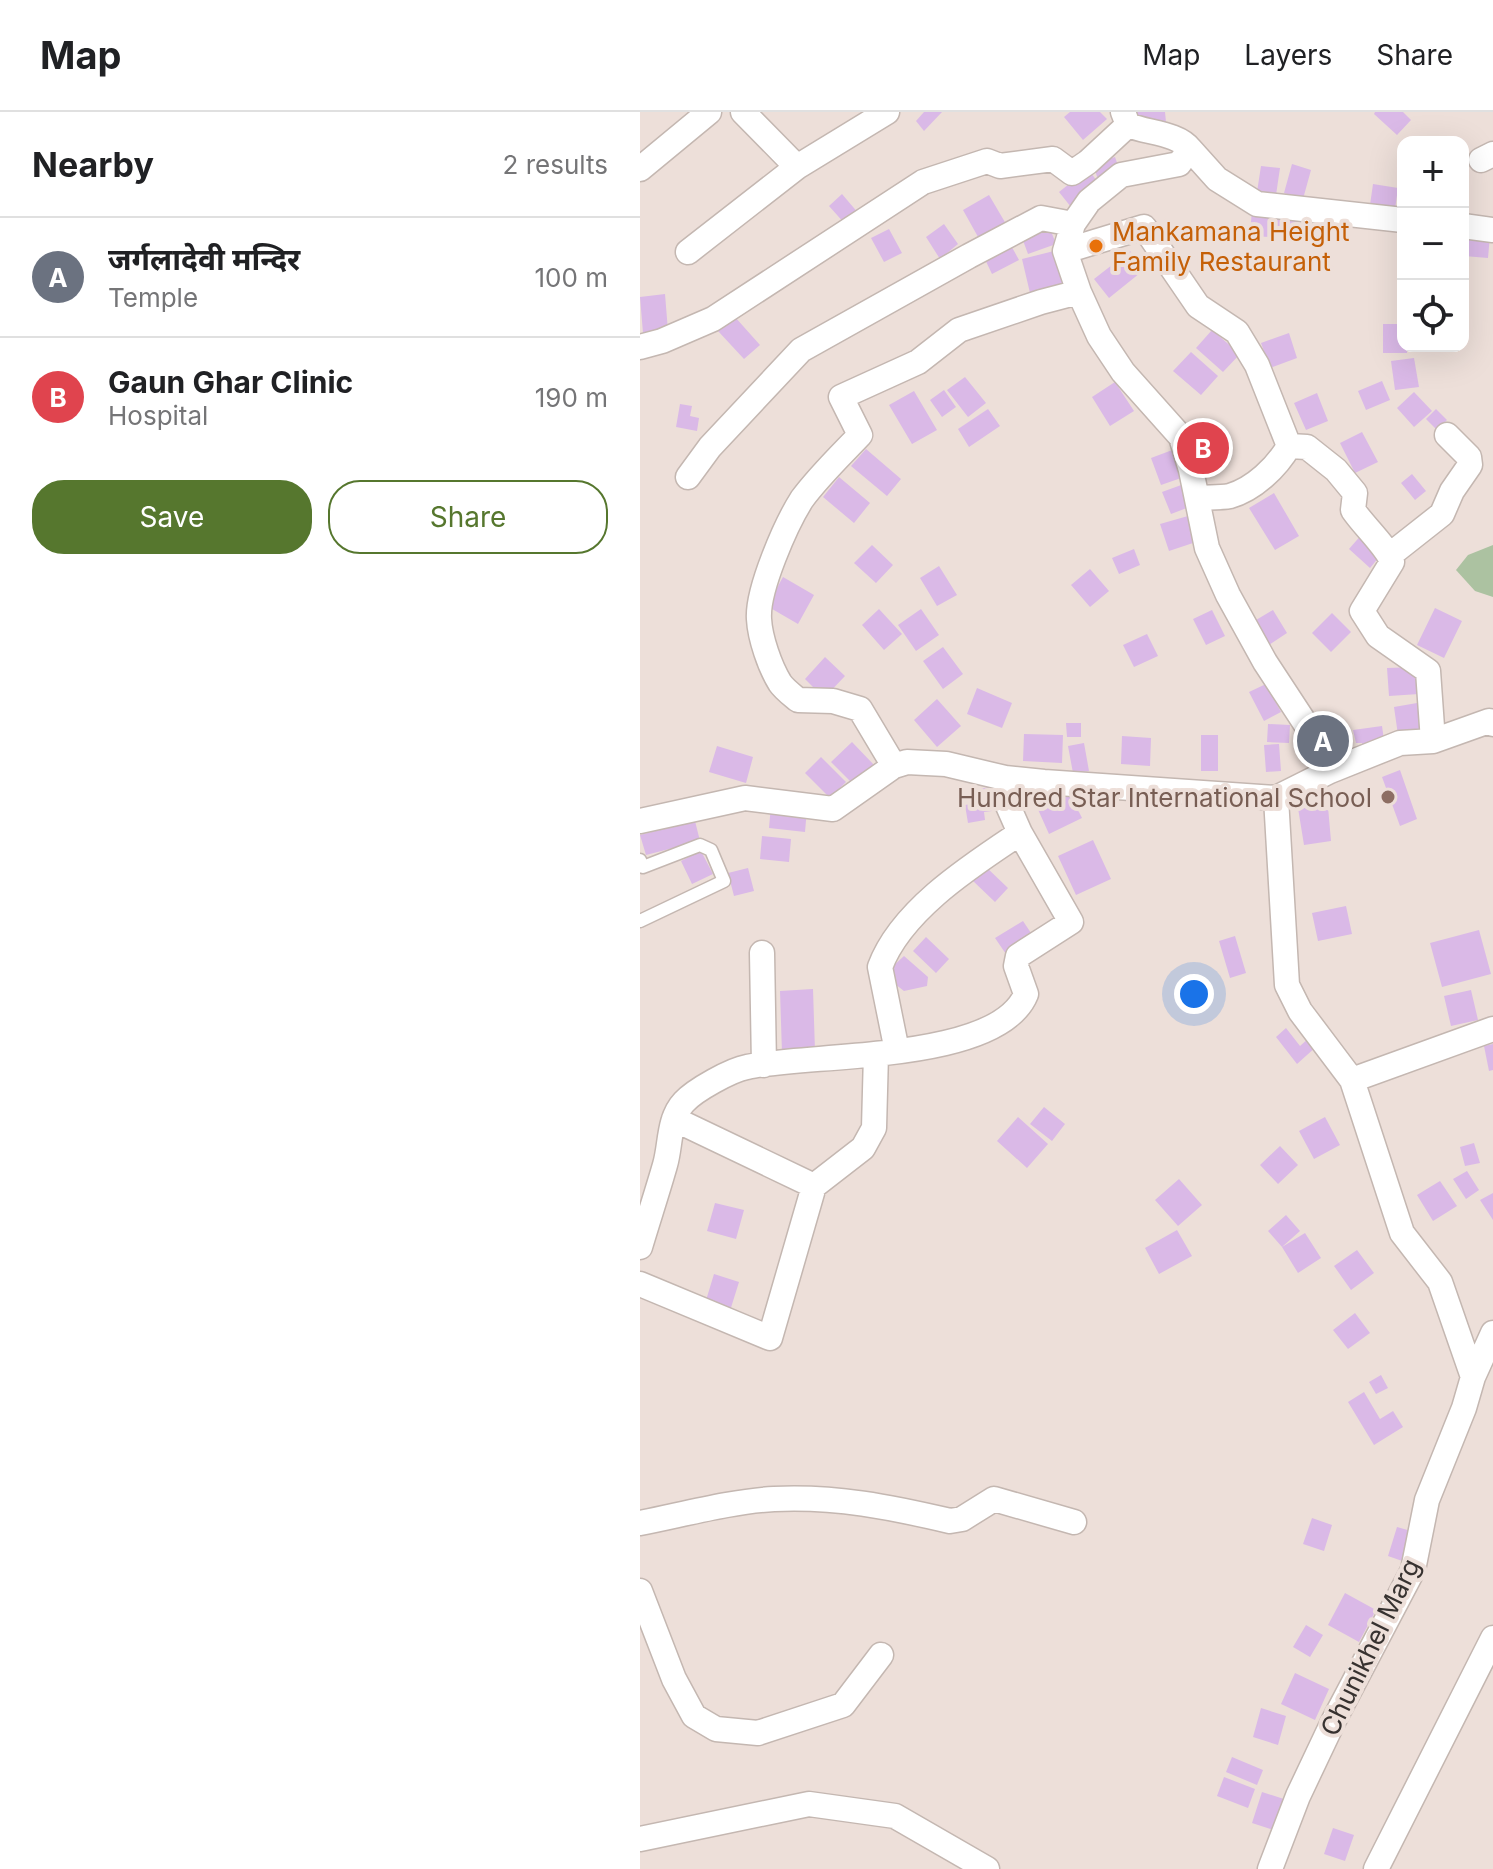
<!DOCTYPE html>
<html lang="en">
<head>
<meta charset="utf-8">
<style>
	:root { --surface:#fff; --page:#f6f6f6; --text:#202124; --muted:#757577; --line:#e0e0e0; --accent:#56772e }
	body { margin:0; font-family:Inter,"Noto Sans Devanagari",sans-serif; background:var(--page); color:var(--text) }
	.controls { position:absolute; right:24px; top:24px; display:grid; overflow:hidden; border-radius:16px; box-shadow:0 8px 32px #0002 }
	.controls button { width:72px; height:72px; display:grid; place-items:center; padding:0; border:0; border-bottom:2px solid var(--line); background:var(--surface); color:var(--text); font:40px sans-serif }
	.you { position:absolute; left:554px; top:882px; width:28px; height:28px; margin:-20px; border:6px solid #fff; border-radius:50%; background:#1a73e8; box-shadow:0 0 0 12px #1a73e833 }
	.badge { display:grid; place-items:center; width:52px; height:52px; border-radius:50%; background:var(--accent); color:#fff; font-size:26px; font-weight:700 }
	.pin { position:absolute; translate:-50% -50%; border:4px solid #fff; box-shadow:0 2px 8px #0006 }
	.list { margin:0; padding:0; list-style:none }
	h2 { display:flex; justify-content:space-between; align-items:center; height:104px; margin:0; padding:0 32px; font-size:34px }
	h2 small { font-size:26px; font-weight:400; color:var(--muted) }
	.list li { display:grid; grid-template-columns:52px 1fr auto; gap:24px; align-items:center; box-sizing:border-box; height:120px; padding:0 32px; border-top:2px solid var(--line) }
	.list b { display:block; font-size:30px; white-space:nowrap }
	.list p { margin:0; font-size:26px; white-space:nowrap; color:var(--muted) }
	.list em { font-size:26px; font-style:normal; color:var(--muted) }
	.actions { display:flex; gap:16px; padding:24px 32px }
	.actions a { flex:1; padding:18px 0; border:2px solid var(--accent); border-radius:32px; text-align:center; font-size:28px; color:var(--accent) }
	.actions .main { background:var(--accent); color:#fff }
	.icon { flex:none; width:44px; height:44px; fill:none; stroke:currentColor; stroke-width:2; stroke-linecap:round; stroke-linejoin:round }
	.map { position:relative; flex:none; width:853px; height:1757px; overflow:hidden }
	header { display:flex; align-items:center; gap:48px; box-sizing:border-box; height:112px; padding:0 40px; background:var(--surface); border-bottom:2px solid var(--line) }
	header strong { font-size:38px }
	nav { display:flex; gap:44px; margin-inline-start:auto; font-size:28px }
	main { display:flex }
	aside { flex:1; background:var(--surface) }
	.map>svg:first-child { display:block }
	.green { fill:#acc2a1 }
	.building { fill:#dab9e7 }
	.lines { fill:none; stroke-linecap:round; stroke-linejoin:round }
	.service-casing { stroke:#c4b7b1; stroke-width:15 }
	.minor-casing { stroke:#c4b7b1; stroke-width:27 }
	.service { stroke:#fff; stroke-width:12 }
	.minor { stroke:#fff; stroke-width:24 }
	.food-dot { fill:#e8710a; stroke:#eddfd9; stroke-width:3 }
	.education-dot { fill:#8d6e63; stroke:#eddfd9; stroke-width:3 }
	.labels { text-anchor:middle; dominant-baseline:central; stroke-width:8; stroke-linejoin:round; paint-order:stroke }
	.food-label { font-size:26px; fill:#c56008; stroke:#eddfd9; text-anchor:start }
	.education-label { font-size:26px; fill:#785e54; stroke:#eddfd9; text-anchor:end }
	.street-label { font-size:26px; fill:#373230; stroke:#eddfd9 }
</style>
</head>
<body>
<header>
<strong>Map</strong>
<nav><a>Map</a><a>Layers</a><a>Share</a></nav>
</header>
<main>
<aside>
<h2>Nearby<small>2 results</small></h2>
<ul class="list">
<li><span class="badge" style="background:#6b7280">A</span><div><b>जर्गलादेवी मन्दिर</b><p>Temple</p></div><em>100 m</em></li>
<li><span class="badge" style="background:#e0444e">B</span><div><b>Gaun Ghar Clinic</b><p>Hospital</p></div><em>190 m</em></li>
</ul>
<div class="actions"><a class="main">Save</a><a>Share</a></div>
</aside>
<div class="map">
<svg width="853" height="1757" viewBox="0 0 853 1757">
	<rect width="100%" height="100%" fill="#eddfd9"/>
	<path class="green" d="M853,433V485L835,479L816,458L828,443Z"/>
	<path class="building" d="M284,0H302L284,19L276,9Z
		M430,0H460L467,7L443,28L424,5Z
		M495,0H525L526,10L497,12Z
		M735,0H763L771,8L757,23L734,2Z
		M475,45L481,62L459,70L453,53Z
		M652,52L671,58L663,87L644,81Z
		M621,54L640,56L636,83L617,80Z
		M448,57L460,73L431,95L419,80Z
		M733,72L758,76L755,97L730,93Z
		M202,82L219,102L206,113L189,94Z
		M349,83L369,117L342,132L323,98Z
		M636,96L658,99L655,126L633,123Z
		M612,97L632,99L630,125L610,124Z
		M304,112L318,132L300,147L286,125Z
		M409,114L416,132L388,142L381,123Z
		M249,117L262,141L244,150L231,126Z
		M827,121L850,123L848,146L824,144Z
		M368,128L379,148L352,162L342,141Z
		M418,138L426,173L390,181L382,147Z
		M490,139L505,157L469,186L454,167Z
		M25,182L28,219L3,221L0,185Z
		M95,205L120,233L104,247L78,219Z
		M743,212H763V234H767V241H743Z
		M572,218L600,242L583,260L556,236Z
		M649,221L657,246L630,256L621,231Z
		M551,240L578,264L561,283L533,259Z
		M774,246L779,275L755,278L751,249Z
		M325,265L346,291L328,305L307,278Z
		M742,269L750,288L726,298L718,279Z
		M475,270L494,299L470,314L452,285Z
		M304,278L316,295L302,305L290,288Z
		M274,279L297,318L272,332L249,293Z
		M774,280L792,299L774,315L757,296Z
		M677,281L688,309L666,318L654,291Z
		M40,292L52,294L50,304L59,306L57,319L36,315Z
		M348,297L360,314L329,335L318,317Z
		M796,297L807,308L797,318L786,307Z
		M577,318L585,349L558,357L550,325Z
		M722,320L738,350L715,361L700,331Z
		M226,337L261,367L247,384L211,354Z
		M535,337L544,365L521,373L511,346Z
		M772,362L786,379L775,388L761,371Z
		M199,365L230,391L214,411L183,385Z
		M544,372L552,394L531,402L522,380Z
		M634,381L659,424L635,438L609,396Z
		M548,404L556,430L529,439L520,412Z
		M723,421L744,439L730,456L709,437Z
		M232,433L253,453L236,471L214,451Z
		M494,437L500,453L479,462L472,446Z
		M299,454L317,483L297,494L280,466Z
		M450,457L469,479L450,495L431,473Z
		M143,465L174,483L158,512L127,494Z
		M795,496L822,509L804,546L777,533Z
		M239,497L262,522L244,538L222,513Z
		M281,497L299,523L276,539L258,513Z
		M572,498L585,524L566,533L553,507Z
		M633,498L647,521L626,535L611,511Z
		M692,501L711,520L691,540L672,521Z
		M507,522L518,544L494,555L483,533Z
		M303,535L323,562L303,577L283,549Z
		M185,545L205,564L184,586L165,567Z
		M777,555L779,582L749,584L747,556Z
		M626,572L641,600L624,609L609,580Z
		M337,576L372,591L362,616L327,602Z
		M297,587L321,614L297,635L274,608Z
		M777,591L782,619L758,623L754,595Z
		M426,611H441V625H427Z
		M628,612L650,613L649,631L627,630Z
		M742,614L745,635L723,641L722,631H716L713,618Z
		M384,622L423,623L422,651L383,649Z
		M561,623H578V659H561Z
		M482,624L511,626L510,654L481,652Z
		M212,630L235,654L214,673L191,650Z
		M444,631L449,659L433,661L428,634Z
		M639,632L641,659L626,660L624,633Z
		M77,634L113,645L106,671L69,660Z
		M181,645L206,670L190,686L165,661Z
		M760,658L777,707L760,714L742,665Z
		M349,675L352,699L344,700L345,708L328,711L325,693L337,691L335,678Z
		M428,678L442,706L409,722L396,693Z
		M131,693L167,697L165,720L129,716Z
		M688,695L691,729L664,733L658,696Z
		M55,709L60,729L6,743L0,723Z
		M122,724L151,727L149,750L120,747Z
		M453,728L471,767L436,783L418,744Z
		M61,739L73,762L52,772L41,749Z
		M345,754L368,776L355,790L332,768Z
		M108,756L114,779L94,784L88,761Z
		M706,794L712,822L678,829L672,801Z
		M383,809L391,821L377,830L382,836L368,845L355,826Z
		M839,818L851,862L802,875L790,831Z
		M595,824L606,861L590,866L579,829Z
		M286,825L309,847L296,861L273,839Z
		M264,844L288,865L287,874L264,879L255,872L252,855Z
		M173,877L175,939L142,941L140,879Z
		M831,878L838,908L811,914L804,884Z
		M646,916L660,934L669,926L677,934L657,952L636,925Z
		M853,932V958L849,959L844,934Z
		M404,995L425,1012L412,1029L390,1012Z
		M378,1005L408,1032L387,1056L357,1029Z
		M685,1005L700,1033L674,1047L659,1019Z
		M834,1031L840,1051L825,1054L820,1035Z
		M640,1034L658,1053L638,1072L620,1053Z
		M827,1059L839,1078L826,1087L813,1067Z
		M539,1067L562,1093L538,1114L515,1088Z
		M800,1069L817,1094L793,1109L777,1083Z
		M853,1081V1108L840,1088Z
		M75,1091L104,1098L96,1127L67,1119Z
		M646,1103L660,1119L642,1135L628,1119Z
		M537,1118L552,1144L519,1162L505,1136Z
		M665,1121L681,1146L658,1161L642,1135Z
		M717,1138L734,1161L711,1178L694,1154Z
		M74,1162L99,1170L89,1202L64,1195Z
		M715,1201L730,1221L708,1237L693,1218Z
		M741,1263L748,1276L736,1282L729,1270Z
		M724,1280L740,1307L753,1299L763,1315L734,1333L708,1290Z
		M672,1406L692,1413L684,1439L663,1432Z
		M757,1415L778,1421L768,1451L748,1444Z
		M705,1481L736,1498L719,1530L688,1513Z
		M666,1513L683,1523L670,1545L653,1535Z
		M655,1561L689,1577L675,1608L641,1592Z
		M621,1596L646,1604L638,1633L613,1625Z
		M592,1645L623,1658L617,1673L586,1660Z
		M584,1665L615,1677L608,1696L577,1684Z
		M622,1680L647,1688L637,1719L612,1711Z
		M693,1716L714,1723L705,1749L684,1742Z"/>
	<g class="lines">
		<defs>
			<path id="service" d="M0,748L3,755L60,733L71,738L84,769L0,809"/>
			<path id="minor" d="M550,37L577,67L617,92L763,108
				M841,48L853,42
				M157,55L247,0
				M0,57L69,0
				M823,114L853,118
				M425,139L504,115L558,194L597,220L617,253L649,334L667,335L696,358L715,381L713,398C723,413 748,436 752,450L722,499L738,524L788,559L793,629
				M48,140L157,55L103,0
				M0,235L22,229L73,207L283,70L347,49L360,54L413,47L432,61L448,50L488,13
				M48,365L70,335L161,238L329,144L401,106L433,112
				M557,386C567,385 580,386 590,384C614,377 637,355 649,334
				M750,443L802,402L812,379L830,353L829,345L807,323
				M254,654L220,597L193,589L158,588C152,583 144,577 140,571C130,555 120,526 119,507C117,478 146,412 162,387C179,364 200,344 220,323L201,285L278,250L319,218L401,190L439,180
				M690,659L760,631L793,629L849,609L853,612
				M636,686L647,873L660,899L712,968L762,1121L800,1170L833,1265
				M0,709L105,686L193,697L254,654L267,650L306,652L365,666L404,670L636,686L690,659L686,643L625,550L588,483L567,436L551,358L541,325L483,260L459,224L439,180L425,139L433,112L449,89L481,63L539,52L550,37C538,21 507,21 488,13L483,0
				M122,841L124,953
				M257,939L240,855C261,798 332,753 380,721
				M712,968L853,917
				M34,1007L174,1074
				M0,1135C8,1108 17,1081 25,1053C31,1033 28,1007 44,990C55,978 91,958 107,955C170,941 358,951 386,882L376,854L378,844L431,810L380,721L365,687V666
				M0,1172L130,1226L174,1074L223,1036L234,1016L236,942
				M0,1411C41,1403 93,1389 134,1387C196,1384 250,1395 310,1409L322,1407L354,1387L434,1410
				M0,1479L34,1567L54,1604L76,1617L118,1621L203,1593L241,1543
				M0,1727L169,1692L255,1704L347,1757
				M630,1757L658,1684L694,1608L773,1458L787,1388L824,1296L833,1265L853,1221
				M736,1757L853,1526"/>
		</defs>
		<use href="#service" class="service-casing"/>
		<use href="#minor" class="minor-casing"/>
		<use href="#service" class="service"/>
		<use href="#minor" class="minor"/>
	</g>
	<circle class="food-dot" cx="456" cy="134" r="8"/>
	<circle class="education-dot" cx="748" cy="685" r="8"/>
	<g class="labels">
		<g class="food-label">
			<text x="472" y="119">Mankamana Height<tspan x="472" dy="30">Family Restaurant</tspan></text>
		</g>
		<g class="education-label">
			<text x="732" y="685">Hundred Star International School</text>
		</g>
		<g class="street-label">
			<text transform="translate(730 1535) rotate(-64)">Chunikhel Marg</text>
		</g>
	</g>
</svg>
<div class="controls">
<button>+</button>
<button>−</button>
<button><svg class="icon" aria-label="locate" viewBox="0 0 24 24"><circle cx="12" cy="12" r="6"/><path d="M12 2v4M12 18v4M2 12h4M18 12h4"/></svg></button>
</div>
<div class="you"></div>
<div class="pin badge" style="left:683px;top:629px;background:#6b7280">A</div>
<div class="pin badge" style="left:563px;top:336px;background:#e0444e">B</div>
</div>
</main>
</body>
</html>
